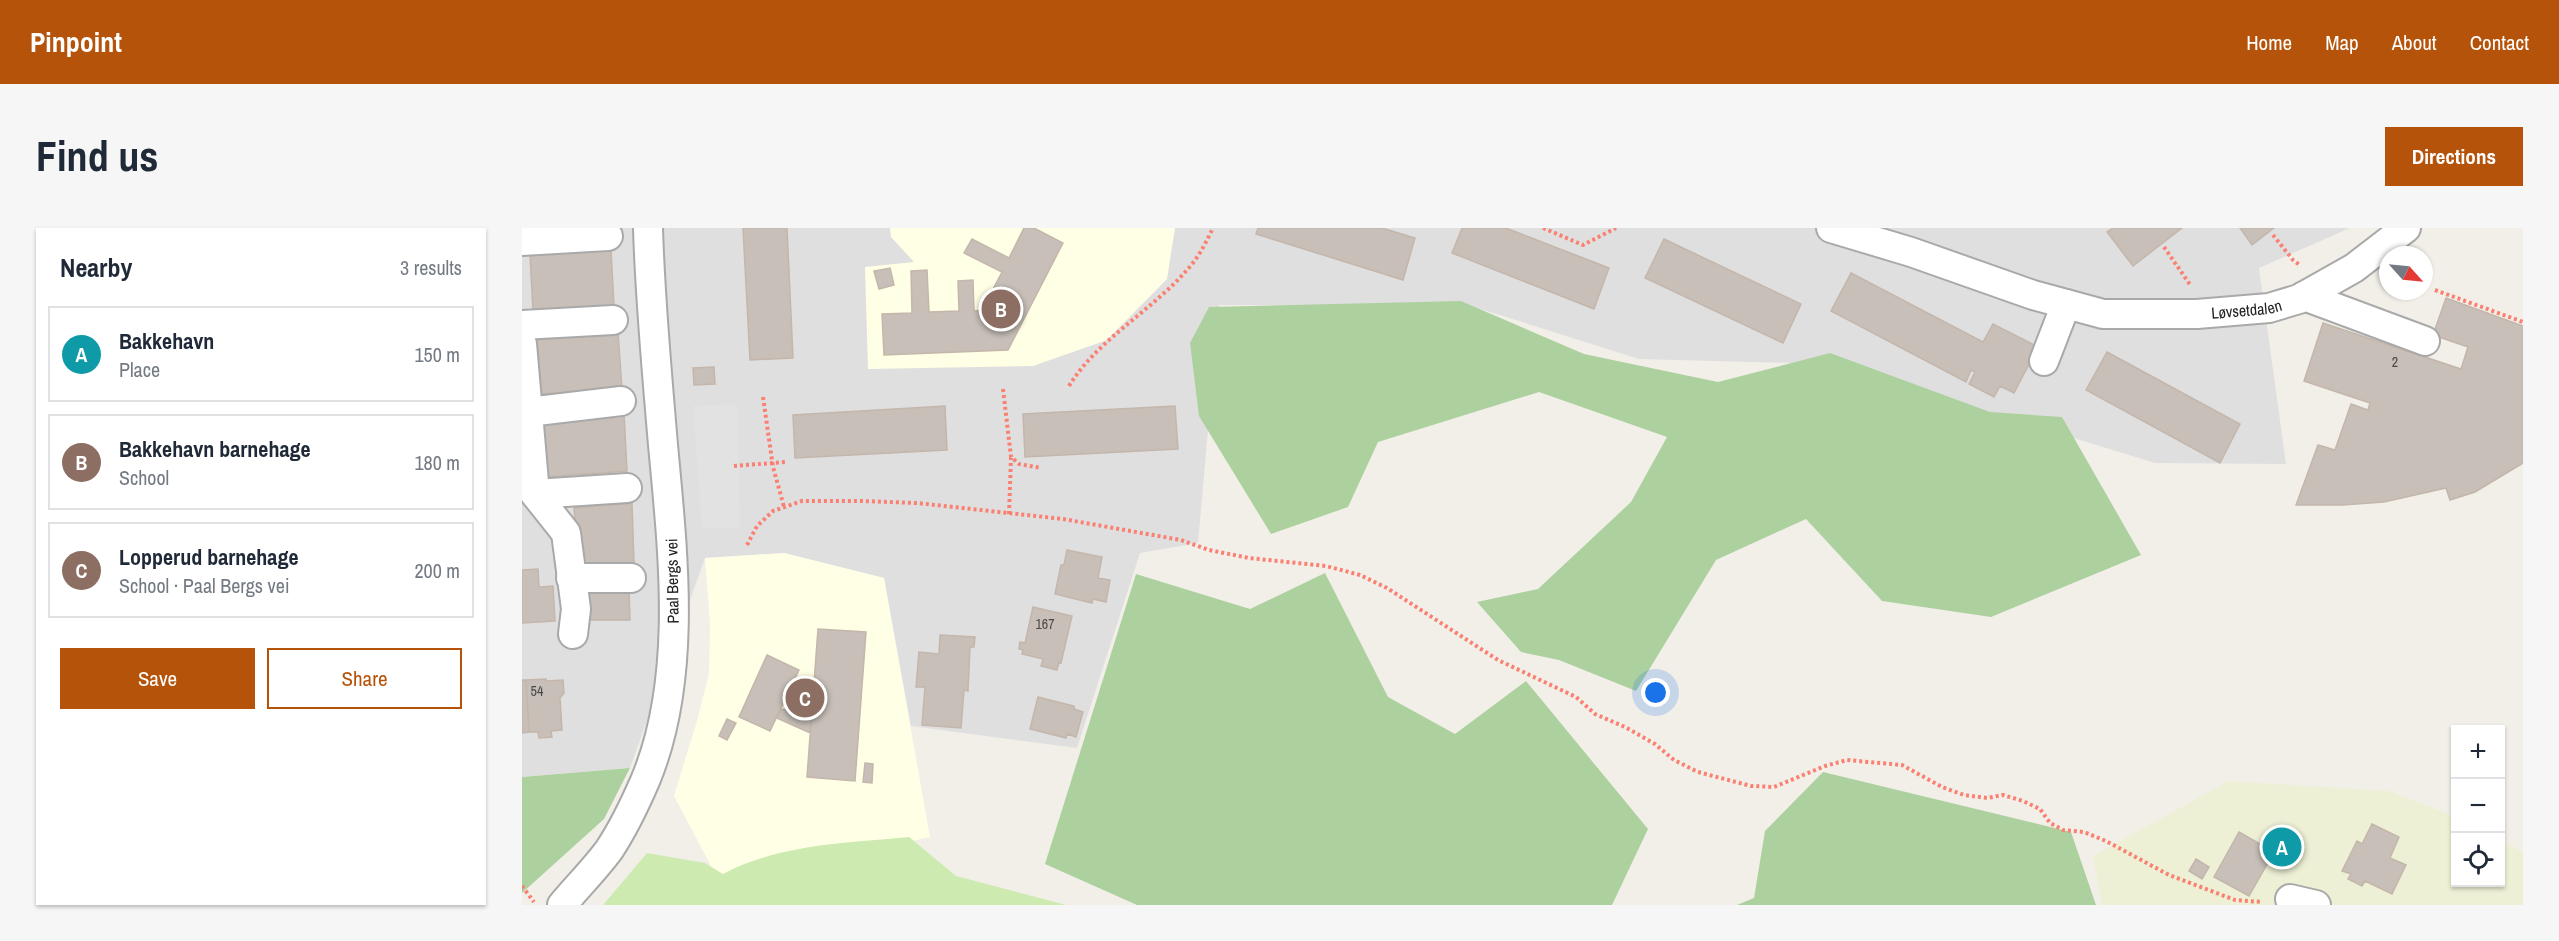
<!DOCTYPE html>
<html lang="en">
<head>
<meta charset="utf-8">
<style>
	:root { --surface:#fff; --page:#f6f6f7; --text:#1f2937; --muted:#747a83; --line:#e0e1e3; --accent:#b45309 }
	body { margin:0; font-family:"Archivo Narrow",sans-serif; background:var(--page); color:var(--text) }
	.controls { position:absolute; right:18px; bottom:18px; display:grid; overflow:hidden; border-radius:0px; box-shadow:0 2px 4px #0004 }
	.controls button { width:54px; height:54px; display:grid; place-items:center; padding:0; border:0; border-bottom:2px solid var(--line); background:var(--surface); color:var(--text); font:30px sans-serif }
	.compass { position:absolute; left:1857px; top:18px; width:54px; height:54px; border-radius:50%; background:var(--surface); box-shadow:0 2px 4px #0004; rotate:117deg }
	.you { position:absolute; left:1134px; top:465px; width:21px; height:21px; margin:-15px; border:4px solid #fff; border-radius:50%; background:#1a73e8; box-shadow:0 0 0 9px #1a73e833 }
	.badge { display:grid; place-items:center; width:39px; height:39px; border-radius:50%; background:var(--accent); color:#fff; font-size:20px; font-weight:700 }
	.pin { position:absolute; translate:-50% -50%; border:3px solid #fff; box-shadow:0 2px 6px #0006 }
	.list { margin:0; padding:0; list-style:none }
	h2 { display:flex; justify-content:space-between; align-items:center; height:78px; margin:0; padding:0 24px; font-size:26px }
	h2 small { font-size:20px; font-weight:400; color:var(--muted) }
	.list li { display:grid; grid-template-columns:39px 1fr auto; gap:18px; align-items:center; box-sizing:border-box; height:96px; margin:0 12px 12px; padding:0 12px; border:2px solid var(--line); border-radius:0px }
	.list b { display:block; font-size:22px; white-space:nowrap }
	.list p { margin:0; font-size:20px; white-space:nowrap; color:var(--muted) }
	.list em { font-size:20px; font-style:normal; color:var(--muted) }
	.actions { display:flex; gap:12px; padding:18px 24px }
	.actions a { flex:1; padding:14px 0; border:2px solid var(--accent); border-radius:0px; text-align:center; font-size:21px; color:var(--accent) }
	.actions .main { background:var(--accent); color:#fff }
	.icon { flex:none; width:33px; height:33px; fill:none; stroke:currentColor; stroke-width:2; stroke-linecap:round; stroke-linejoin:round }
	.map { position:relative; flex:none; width:2001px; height:677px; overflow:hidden; border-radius:0px }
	header { display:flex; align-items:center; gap:36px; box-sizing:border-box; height:84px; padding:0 30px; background:var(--accent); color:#fff }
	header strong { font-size:28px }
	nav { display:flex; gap:33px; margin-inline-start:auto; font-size:21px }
	.intro { display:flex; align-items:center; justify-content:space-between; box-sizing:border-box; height:144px; padding:0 36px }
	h1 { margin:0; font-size:42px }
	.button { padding:15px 27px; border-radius:0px; background:var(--accent); color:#fff; font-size:21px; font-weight:700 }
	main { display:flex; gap:36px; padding:0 36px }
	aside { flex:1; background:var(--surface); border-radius:0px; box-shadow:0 2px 4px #0004 }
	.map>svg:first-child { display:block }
	.residential { fill:#e0dfdf }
	.education { fill:#ffffe5 }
	.farmland { fill:#eef0d5 }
	.grass { fill:#cdebb0 }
	.forest { fill:#add19e }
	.parking { fill:#e2e2e2 }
	.building { fill:#c7bfb8; stroke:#c4b6ab; stroke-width:1.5 }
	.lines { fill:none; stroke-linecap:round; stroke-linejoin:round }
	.minor-casing { stroke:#a9a9a9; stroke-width:32 }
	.path { stroke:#fa8072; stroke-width:4; stroke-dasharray:3 3; stroke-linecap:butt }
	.minor { stroke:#fff; stroke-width:28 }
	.labels { text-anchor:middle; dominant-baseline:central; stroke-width:5; stroke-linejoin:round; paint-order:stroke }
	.number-label { font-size:14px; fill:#4b4948 }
	.street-label { font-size:16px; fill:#222; stroke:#fff }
</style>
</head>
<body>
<header>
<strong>Pinpoint</strong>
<nav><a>Home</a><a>Map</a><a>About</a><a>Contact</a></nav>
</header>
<div class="intro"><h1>Find us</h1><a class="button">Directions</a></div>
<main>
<aside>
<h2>Nearby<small>3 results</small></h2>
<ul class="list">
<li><span class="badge" style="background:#0f9aa8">A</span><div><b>Bakkehavn</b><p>Place</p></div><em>150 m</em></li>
<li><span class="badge" style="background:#8d6e63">B</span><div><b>Bakkehavn barnehage</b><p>School</p></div><em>180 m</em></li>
<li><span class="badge" style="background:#8d6e63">C</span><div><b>Lopperud barnehage</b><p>School · Paal Bergs vei</p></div><em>200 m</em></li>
</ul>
<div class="actions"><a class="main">Save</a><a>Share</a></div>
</aside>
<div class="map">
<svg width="2001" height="677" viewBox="0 0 2001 677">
	<rect width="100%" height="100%" fill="#f2efe9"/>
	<path class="residential" d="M0,0H1828L1737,40L1764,236L1633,235L1310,136L1117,131L946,77H697L676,315L618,325L555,520L389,498L362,350L262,325L183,330L108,540L0,549Z"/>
	<path class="education" d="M368,0H653L645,51L585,112L511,138L346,141L343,39L392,34L369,9Z
		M262,325L362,350L408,609L198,655L152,568L175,493L187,446L188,396L183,330Z"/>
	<path class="farmland" d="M1707,553L1867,563L1921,584L1933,590L1934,654H1978L1979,613L2001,624V677H1580L1571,628Z"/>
	<path class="grass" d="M387,609L434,648L544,677H81L125,625L183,635L201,646C257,616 325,615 387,609Z"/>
	<path class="forest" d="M939,73L1062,126L1196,154L1308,125L1468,184L1540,189L1619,327L1469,389L1360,373L1284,291L1194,332L1114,463L1037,432L999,424L955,374L1016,361L1109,274L1145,209L1017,164L856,214L826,279L749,306L677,188L668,115L687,79Z
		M803,345L866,469L933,506L1004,453L1126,601L1090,677H615L523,636L614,346L728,381Z
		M108,540L82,591L0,665V549Z
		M1301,544L1549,604L1574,677H1215L1232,670L1243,603Z"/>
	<path class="parking" d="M215,176L218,299L180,301L171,178Z"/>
	<path class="building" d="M221,0H265L271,130L228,132Z
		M502,0H512L541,15L486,122L362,127L360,86L390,85L389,43L405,42L407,84L437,83L436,53L451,52L452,83L460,82L480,44L442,25L450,11L487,30Z
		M736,0H860L893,10L881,52L734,6Z
		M940,0H984L1087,40L1072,81L930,25Z
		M1591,0H1660L1611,38L1585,4Z
		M1718,0H1752L1730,17Z
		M1142,11L1279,76L1261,115L1123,50Z
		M89,22L92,78L11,83L8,26Z
		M368,40L372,57L357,61L352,43Z
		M1329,45L1461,114L1471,96L1516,119L1492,165L1478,158L1472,169L1447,156L1453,144L1449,142L1444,154L1309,83Z
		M1924,70L2001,98V235L1953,264L1928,272L1924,260L1862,274L1820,277H1774L1796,217L1813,222L1829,176L1846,182L1848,175L1782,153L1801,95L1939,141L1946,119L1911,107Z
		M96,104L100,161L19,166L15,109Z
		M1585,124L1718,196L1698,235L1564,162Z
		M192,139L193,156L172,157L171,140Z
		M423,178L425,222L273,230L271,187Z
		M653,178L656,221L503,229L501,186Z
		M102,185L105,243L24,249L20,193Z
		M110,275L112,335L56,338L52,280Z
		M545,322L580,329L576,350L588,352L584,374L571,371L570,375L533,366L539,337H542Z
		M16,341L17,359L31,358L33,393L0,395V342Z
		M107,361L108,392H65L64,362Z
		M511,379L550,388L539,435L537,434L535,442L519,438L521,431L500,426L501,422L497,421L498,414L503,415Z
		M296,401L344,404L333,553L285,549Z
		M418,407L453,409L452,419H448L446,463L442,462L439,500L400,497L403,459H394L397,424L417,426Z
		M245,427L277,442L248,503L217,489Z
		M24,451V453L41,452L42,465L38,470L40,502L29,503L30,509L17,510L16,504H7L4,452Z
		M0,452H4L7,504L0,505Z
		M516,469L552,478V481L561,484L554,509L545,506L544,510L508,501Z
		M259,481L290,485L288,505L255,490Z
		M205,491L214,495L205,512L197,508Z
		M343,535L351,536L350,555L341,554Z
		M1850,596L1877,609L1868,630L1884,637L1870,666L1843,653L1840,658L1826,651L1829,646L1820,643L1835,613L1840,616Z
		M1717,604L1752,624L1727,668L1692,649Z
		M1674,631L1687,639L1680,651L1667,643Z"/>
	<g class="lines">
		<defs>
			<g id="minor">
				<path id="s1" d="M1309,0L1389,24L1511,67L1581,86H1675L1747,80L1777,71L1832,40L1884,0"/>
				<path d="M0,13L86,8"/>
				<path d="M1782,68L1903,113"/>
				<path d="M0,97L91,92"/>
				<path d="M0,116L13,266L44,305L54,381L51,406"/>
				<path d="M1522,133L1544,76"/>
				<path d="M6,184L99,173"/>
				<path d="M13,266L105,260"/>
				<path d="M49,350H109"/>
				<path d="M1768,671L1794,677"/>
				<path d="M40,677C55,659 73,641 87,622C101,601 113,576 123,553C166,451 151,325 141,217C135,145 128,72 126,0"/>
			</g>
		</defs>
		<use href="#minor" class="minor-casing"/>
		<path class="path" d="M1021,0L1061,17L1094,0
			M1751,7L1771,32L1779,38
			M1642,19L1669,58
			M1913,62L2001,94
			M547,158C577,109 634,81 670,36C679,25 685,12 691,0
			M481,161L489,229L497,236L519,240
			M241,169L251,239L262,279
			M212,238L263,234
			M487,286L489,230
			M225,317L235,298L251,283L280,273H340L395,275L541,291L659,312L687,322L727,330L804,338L838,347L865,360L976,432L1054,469L1073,486L1103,499L1133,516L1152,532L1176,544L1229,558L1252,559L1303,538L1325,532L1380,537L1420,559L1442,567L1465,570L1481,567L1501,573L1518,581L1528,595L1541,602L1562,604L1584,613L1647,647L1713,672L1740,674
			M0,658L12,674"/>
		<use href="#minor" class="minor"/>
	</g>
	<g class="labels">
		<g class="number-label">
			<text x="1873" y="134">2</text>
			<text x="523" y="396">167</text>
			<text x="15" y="463">54</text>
		</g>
		<g class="street-label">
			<text stroke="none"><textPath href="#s1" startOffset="429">Løvsetdalen</textPath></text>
			<text transform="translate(150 353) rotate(-91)">Paal Bergs vei</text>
		</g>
	</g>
</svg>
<div class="controls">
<button>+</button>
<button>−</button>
<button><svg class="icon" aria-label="locate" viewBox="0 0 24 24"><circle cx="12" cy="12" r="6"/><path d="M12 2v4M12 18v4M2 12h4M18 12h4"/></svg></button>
</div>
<svg class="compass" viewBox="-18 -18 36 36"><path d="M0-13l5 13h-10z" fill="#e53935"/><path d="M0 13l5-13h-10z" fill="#747a83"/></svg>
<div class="you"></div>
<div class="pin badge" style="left:1760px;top:619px;background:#0f9aa8">A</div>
<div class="pin badge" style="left:479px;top:81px;background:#8d6e63">B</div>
<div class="pin badge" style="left:283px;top:470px;background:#8d6e63">C</div>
</div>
</main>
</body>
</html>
